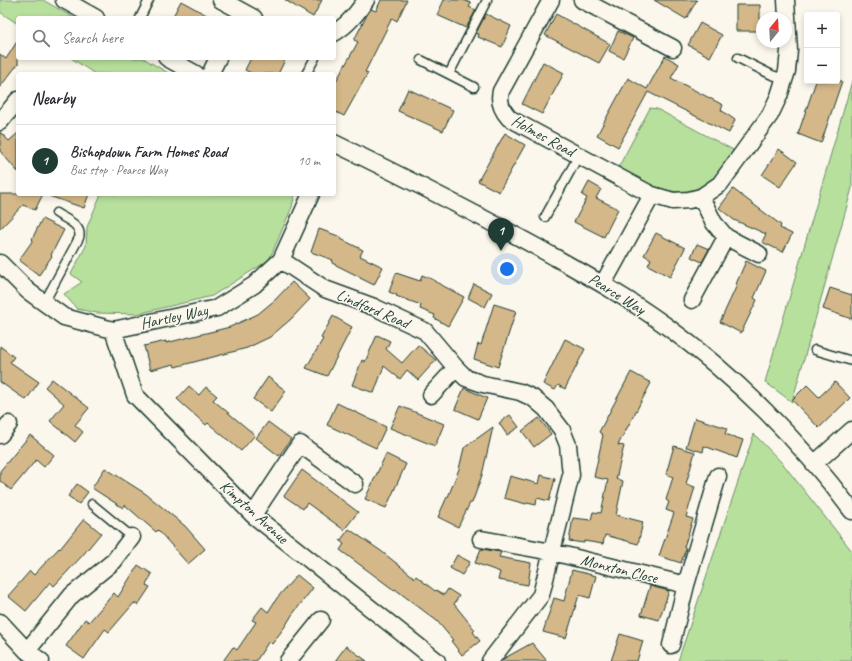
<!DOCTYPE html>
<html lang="en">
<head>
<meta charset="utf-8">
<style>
	:root { --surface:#fff; --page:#f2f2f3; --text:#2b2b33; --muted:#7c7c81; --line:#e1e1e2; --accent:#1f3d34 }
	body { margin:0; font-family:Caveat,sans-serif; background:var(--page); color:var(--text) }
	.controls { position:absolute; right:12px; top:12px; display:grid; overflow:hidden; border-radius:4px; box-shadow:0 2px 6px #0003 }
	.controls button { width:36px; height:36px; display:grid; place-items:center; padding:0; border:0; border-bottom:1px solid var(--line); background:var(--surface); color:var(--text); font:20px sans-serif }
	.compass { position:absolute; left:756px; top:12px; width:36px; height:36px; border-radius:50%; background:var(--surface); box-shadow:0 2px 6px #0003; rotate:18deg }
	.you { position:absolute; left:507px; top:269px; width:14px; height:14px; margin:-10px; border:3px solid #fff; border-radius:50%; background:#1a73e8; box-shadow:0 0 0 6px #1a73e833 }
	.badge { display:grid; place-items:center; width:26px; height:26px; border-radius:50%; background:var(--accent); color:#fff; font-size:13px; font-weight:700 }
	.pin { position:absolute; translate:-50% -33px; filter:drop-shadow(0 1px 2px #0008) }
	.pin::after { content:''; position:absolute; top:21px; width:14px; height:12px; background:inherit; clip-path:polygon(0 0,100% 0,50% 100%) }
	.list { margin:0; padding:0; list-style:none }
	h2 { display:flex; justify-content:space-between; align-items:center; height:52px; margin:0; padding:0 16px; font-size:17px }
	h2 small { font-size:13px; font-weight:400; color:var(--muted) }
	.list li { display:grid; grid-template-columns:26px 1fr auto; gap:12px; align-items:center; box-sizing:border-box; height:72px; padding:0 16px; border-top:1px solid var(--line) }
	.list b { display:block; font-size:15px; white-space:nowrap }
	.list p { margin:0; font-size:13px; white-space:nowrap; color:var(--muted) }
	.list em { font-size:13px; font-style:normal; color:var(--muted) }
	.icon { flex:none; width:22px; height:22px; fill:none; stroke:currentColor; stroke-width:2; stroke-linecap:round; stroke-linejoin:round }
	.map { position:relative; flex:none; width:852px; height:661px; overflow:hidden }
	.search { position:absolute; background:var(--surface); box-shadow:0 2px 6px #0003; left:16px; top:16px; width:320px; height:44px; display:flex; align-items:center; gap:10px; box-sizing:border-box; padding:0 14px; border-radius:4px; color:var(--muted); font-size:15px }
	.panel { position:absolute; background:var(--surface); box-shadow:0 2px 6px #0003; left:16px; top:72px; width:320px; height:124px; border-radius:4px }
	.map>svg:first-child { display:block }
	.green { fill:#b8e09d; stroke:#6c8e68 }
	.building { fill:#d5b889; stroke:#1f3d34 }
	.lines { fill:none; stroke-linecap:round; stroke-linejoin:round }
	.service-casing { stroke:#1f3d34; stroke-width:11 }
	.minor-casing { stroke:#1f3d34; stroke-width:19 }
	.service { stroke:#fbf7ec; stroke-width:8 }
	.minor { stroke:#fbf7ec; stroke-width:16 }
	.labels { text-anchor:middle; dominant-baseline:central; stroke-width:3; stroke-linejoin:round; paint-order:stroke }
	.street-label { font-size:16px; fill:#1f3d34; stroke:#fbf7ec }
</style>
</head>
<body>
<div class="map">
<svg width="852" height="661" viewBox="0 0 852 661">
	<rect width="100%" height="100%" fill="#fbf7ec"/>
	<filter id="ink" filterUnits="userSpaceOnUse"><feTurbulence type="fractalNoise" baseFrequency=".025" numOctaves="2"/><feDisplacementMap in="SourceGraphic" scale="8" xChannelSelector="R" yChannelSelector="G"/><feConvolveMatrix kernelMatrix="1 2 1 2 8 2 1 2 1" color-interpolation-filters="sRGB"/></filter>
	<g filter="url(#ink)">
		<path class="green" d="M0,0H43L74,18H18V24L0,12Z
			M71,58H143L170,74H95Z
			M852,81V188L792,402L765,382Z
			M650,108L657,109L735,151C729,159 723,168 716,175C684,208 650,185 618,168Z
			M101,194H295L292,207L269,260L212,296L137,314L97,313L77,309L64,294L82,282L71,274L86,246L87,227Z
			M754,434L783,464L852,551V661H678Z"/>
		<path class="building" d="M285,0H322L313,17Z
			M381,0H407L397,21L392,18L365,72L368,73L344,116L334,111V85L358,42L354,40L367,15L371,9L376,11Z
			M444,0H463L471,3L469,7L476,10L466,28L437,15Z
			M654,0H697L686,19Z
			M181,1L212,18H172Z
			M736,5H760V31H736Z
			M486,14L511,26L502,47L478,37L479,34L476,33Z
			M556,14L610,44L599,63L545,35Z
			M700,23L722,35L710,57L688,45Z
			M618,31L633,38L623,58L609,51Z
			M18,40V64L0,87V54L6,59Z
			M665,56L679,64L671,78L723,105L721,110L735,120L729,133L648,92L618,147L597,135L628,78L647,89Z
			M251,58H286L278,74H253L245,70Z
			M543,62L564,73L542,114L522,104Z
			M816,81H842L821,143L798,134Z
			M408,89L453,110L443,131L398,111Z
			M0,132L9,141L18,133V172L0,151Z
			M505,133L525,145L499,192L478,181Z
			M779,149L797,162L780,187L762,175Z
			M589,182L601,189L596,198L618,209L604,237L574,222L587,198L582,195Z
			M733,189L781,225L780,228L792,234L783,252L762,242L766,234L734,220L719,208Z
			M0,194H43L35,210L23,205L0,229Z
			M49,194H89L84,208L49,196Z
			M42,219L64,230L51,255L52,256L39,275L19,260L33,240L32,239Z
			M319,229L341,237V239L363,250L360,256L383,267L374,285L360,278V277L332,263L333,260L311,252Z
			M656,233L685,248L670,277L648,265L651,259L644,255Z
			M697,244L709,249L702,262L691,257Z
			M746,261L766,271L754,298L757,300L741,333L720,322L737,285L736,284Z
			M396,273L420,281L422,275L434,280V281L464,297L448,326L434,318L435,315L420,309L421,305L396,296L397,295L389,292Z
			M292,282L310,299L291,319L270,337L247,348L232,352L175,367L174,364L150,370L144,346L166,341V343L230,327L258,314L276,299Z
			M474,284L492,293L485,307L468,298Z
			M830,288L852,295V319L823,309Z
			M494,304L516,311L498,367L474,359L478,344L481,345Z
			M333,316L352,327L327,376L306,368L323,339L321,338Z
			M377,335L390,341L386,349L402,363L418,345L436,360L418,380L407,370L400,379L384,366L374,393L352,385L362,360L365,362Z
			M565,339L585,349L565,389L558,385L555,390L543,384Z
			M0,346L14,357L10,362L39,382L26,400L0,382Z
			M631,372L651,383L618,445L624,446L616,479L623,481L616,515L643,522L638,544L605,535L603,544L584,541V543L569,541L573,518L591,520L593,512L601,513L608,480L594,477L603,435L599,432Z
			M268,377L286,391L271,412L253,399Z
			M52,379L89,408L75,425L83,432L75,442L50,421L64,404L45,387Z
			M835,382L850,398L819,428L792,400L807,385L819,397Z
			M189,386L199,395L206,387L217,396L213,400L255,435L241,451L208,423L206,425L177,399Z
			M464,388L487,398L478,419L455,409Z
			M337,403L386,427L376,448L327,425Z
			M400,406L444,424L435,446L390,428Z
			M510,415L519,427L507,435L499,423Z
			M539,418L551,434L534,447L522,431Z
			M695,418L727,428L725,434L743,440L737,458L704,446L703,452L686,447Z
			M268,422L291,439L279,456L256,438Z
			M493,427L482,475L472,503H470L458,527L438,517L447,497H448L459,469L464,448Z
			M30,435L54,455L44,467L36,460L11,490L0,481V471Z
			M674,446L695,452L686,484L695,487L686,517L693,519L684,547L686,548L681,563L659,556L674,513L666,510L669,502L666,500L673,477L666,474Z
			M386,454L406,464L386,508L365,499Z
			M105,468L146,494L185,526L205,549L188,564L158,530L156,532L125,505L123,508L92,488Z
			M302,470L358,512L344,530L307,503L303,509L284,496Z
			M541,475L555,479L549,501L537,498L536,505L527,503L526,504L504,498L510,476L539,484Z
			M77,484L88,492L79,504L68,496Z
			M84,519L101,533L82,556L54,586L50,582L26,611L8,596L30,571L34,575L59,548L60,549Z
			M349,529L381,551L415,578L416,576L435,591L436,590L444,595L448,589L459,596L454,604L475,630L473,632L480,641L462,655L451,641L453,640L437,621L395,589L394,590L340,550L344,544L340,541Z
			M481,549L501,552L499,557L531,563L528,585L498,580L500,572L475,563Z
			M457,555L470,562L462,575L450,568Z
			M138,565L152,574L146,585L150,587L138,605L134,603L109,632L105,629L84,659L66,646L85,619L89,622L114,593L118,597Z
			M572,570L596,576L590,598L579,595L566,638L543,632L554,598L564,601Z
			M297,575L313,588L292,615L286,625L272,644L269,641L256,661H223L233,647L237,650L256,622L252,620L262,607L268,612L277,598Z
			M650,586L669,591L659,620L641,615Z
			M620,634L643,641L637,661H611Z
			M532,643L547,661H502L503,659Z
			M346,646L367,661H335Z"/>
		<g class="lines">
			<defs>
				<path id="service" d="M140,18L149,0
					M738,58L772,75L785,79
					M421,60L474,87
					M306,74L315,58
					M449,74L487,0
					M545,217L579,155
					M44,303L79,238C83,225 65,219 56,213
					M815,350L852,361
					M92,504L132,537"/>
				<path id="minor" d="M64,0L96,18
					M221,0L254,18
					M551,0L501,91C498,102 502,110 509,118L652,195L673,201L689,200L701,197L720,184L770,115L779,96L787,71L789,51L786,0
					M582,0L673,48
					M334,33C348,25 357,13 366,0
					M167,58L196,74
					M210,74L218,58
					M0,122L18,100
					M334,143C402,176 469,210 535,246C579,271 624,295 665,325C734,375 801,442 852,511
					M701,197L714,223L726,237L759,254
					M281,260L325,289L374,307L425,331L456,368L466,378L483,384L520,392L533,398L546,409L562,430L568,445L571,475L541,595L490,661
					M0,263L28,291L64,317L113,330L217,308L254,285L281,260L311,194
					M603,284L652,195
					M692,300L726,237
					M113,330L135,395L253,515L437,661
					M431,395L456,368
					M0,435L9,424
					M814,464L852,430
					M253,515L300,444L355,484
					M481,539L552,552L686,585
					M0,622L27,651L41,661
					M671,645L686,585L718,476
					M27,651L72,595L114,561L132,537
					M288,661L321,620"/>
			</defs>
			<use href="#service" class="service-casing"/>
			<use href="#minor" class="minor-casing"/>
			<use href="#service" class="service"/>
			<use href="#minor" class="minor"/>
		</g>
	</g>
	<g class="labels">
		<g class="street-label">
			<text transform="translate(543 136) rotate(29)">Holmes Road</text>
			<text transform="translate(617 294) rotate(32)">Pearce Way</text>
			<text transform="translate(373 309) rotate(23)">Lindford Road</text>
			<text transform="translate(174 317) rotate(-12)">Hartley Way</text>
			<text transform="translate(254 512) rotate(42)">Kimpton Avenue</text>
			<text transform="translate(619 569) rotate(14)">Monxton Close</text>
		</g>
	</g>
</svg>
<div class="controls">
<button>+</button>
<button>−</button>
</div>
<svg class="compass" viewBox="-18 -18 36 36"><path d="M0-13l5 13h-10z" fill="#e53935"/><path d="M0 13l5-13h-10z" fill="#7c7c81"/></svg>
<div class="you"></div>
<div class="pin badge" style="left:501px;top:251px">1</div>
<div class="search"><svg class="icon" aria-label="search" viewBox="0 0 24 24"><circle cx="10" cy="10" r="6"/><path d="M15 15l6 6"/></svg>Search here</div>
<section class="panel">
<h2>Nearby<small></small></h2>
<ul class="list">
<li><span class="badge">1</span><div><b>Bishopdown Farm Homes Road</b><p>Bus stop · Pearce Way</p></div><em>10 m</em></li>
</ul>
</section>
</div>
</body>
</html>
